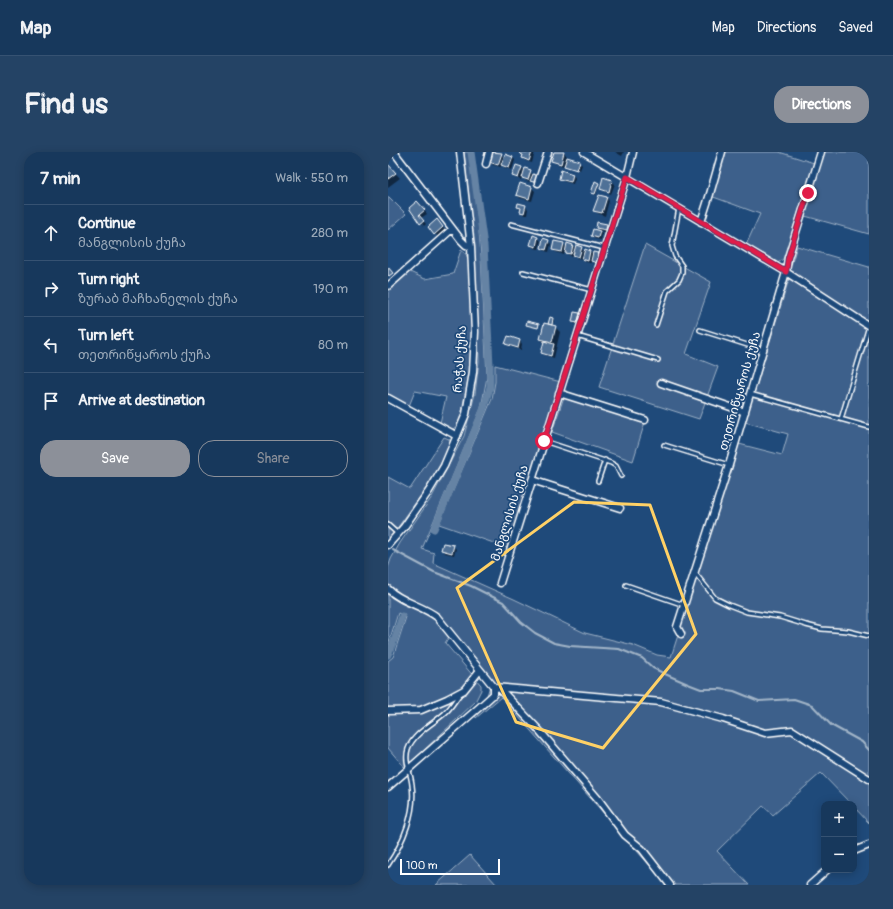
<!DOCTYPE html>
<html lang="en">
<head>
<meta charset="utf-8">
<style>
	:root { --surface:#17385c; --page:#244365; --text:#f1f3f6; --muted:#9eacbb; --line:#365272; --accent:#8c9099 }
	body { margin:0; font-family:Pangolin,"Noto Sans Georgian",sans-serif; background:var(--page); color:var(--text) }
	.controls { position:absolute; right:12px; bottom:12px; display:grid; overflow:hidden; border-radius:8px; box-shadow:0 2px 10px #0003 }
	.controls button { width:36px; height:36px; display:grid; place-items:center; padding:0; border:0; border-bottom:1px solid var(--line); background:var(--surface); color:var(--text); font:20px sans-serif }
	.scale { position:absolute; left:12px; bottom:10px; width:100px; box-sizing:border-box; padding-left:4px; border:2px solid #fff; border-top:0; font-size:11px; line-height:14px; white-space:nowrap; color:#fff; -webkit-text-stroke:3px #1f4a7a; paint-order:stroke }
	.stop { position:absolute; width:12px; height:12px; margin:-9px; border:3px solid #e11d48; border-radius:50%; background:#fff }
	.stop.end { background:#e11d48; border-color:#fff; box-shadow:0 1px 4px #0008 }
	.list { margin:0; padding:0; list-style:none }
	h2 { display:flex; justify-content:space-between; align-items:center; height:52px; margin:0; padding:0 16px; font-size:17px }
	h2 small { font-size:13px; font-weight:400; color:var(--muted) }
	.list li { display:grid; grid-template-columns:26px 1fr auto; gap:12px; align-items:center; box-sizing:border-box; height:56px; padding:0 16px; border-top:1px solid var(--line) }
	.list b { display:block; font-size:15px; white-space:nowrap }
	.list p { margin:0; font-size:13px; white-space:nowrap; color:var(--muted) }
	.list em { font-size:13px; font-style:normal; color:var(--muted) }
	.actions { display:flex; gap:8px; padding:12px 16px }
	.actions a { flex:1; padding:9px 0; border:1px solid var(--accent); border-radius:16px; text-align:center; font-size:14px; color:var(--accent) }
	.actions .main { background:var(--accent); color:#fff }
	.icon { flex:none; width:22px; height:22px; fill:none; stroke:currentColor; stroke-width:2; stroke-linecap:round; stroke-linejoin:round }
	.map { position:relative; flex:none; width:481px; height:733px; overflow:hidden; border-radius:16px }
	header { display:flex; align-items:center; gap:24px; box-sizing:border-box; height:56px; padding:0 20px; background:var(--surface); border-bottom:1px solid var(--line) }
	header strong { font-size:19px }
	nav { display:flex; gap:22px; margin-inline-start:auto; font-size:14px }
	.intro { display:flex; align-items:center; justify-content:space-between; box-sizing:border-box; height:96px; padding:0 24px }
	h1 { margin:0; font-size:28px }
	.button { padding:10px 18px; border-radius:16px; background:var(--accent); color:#fff; font-size:14px; font-weight:700 }
	main { display:flex; gap:24px; padding:0 24px }
	aside { flex:1; background:var(--surface); border-radius:16px; box-shadow:0 2px 10px #0003 }
	.map>svg:first-child { display:block }
	.green { fill:#3c618b; stroke:#9eb0c5 }
	.shadow { fill:#0007 }
	.lines { fill:none; stroke-linecap:round; stroke-linejoin:round }
	.stream { stroke:#a3b5c8; stroke-width:2 }
	.canal { stroke:#6583a4; stroke-width:7 }
	.building { fill:#507197; stroke:#fff }
	.service-casing { stroke:#fff; stroke-width:6 }
	.minor-casing { stroke:#fff; stroke-width:9 }
	.service { stroke:#1f4a7a; stroke-width:3 }
	.minor { stroke:#1f4a7a; stroke-width:6 }
	.route { stroke:#e11d48; stroke-width:5 }
	.marked { fill:none; stroke:#ffd166; stroke-width:3; stroke-linejoin:round }
	.labels { text-anchor:middle; dominant-baseline:central; stroke-width:3.5; stroke-linejoin:round; paint-order:stroke }
	.street-label { font-size:12px; fill:#fff; stroke:#1f4a7a }
</style>
</head>
<body>
<header>
<strong>Map</strong>
<nav><a>Map</a><a>Directions</a><a>Saved</a></nav>
</header>
<div class="intro"><h1>Find us</h1><a class="button">Directions</a></div>
<main>
<aside>
<h2>7 min<small>Walk · 550 m</small></h2>
<ul class="list">
<li><svg class="icon" aria-label="ahead" viewBox="0 0 24 24"><path d="M12 20V5M6 11l6-6 6 6"/></svg><div><b>Continue</b><p>მანგლისის ქუჩა</p></div><em>280 m</em></li>
<li><svg class="icon" aria-label="right" viewBox="0 0 24 24"><path d="M7 20v-9h11M14 6l5 5-5 5"/></svg><div><b>Turn right</b><p>ზურაბ მაჩხანელის ქუჩა</p></div><em>190 m</em></li>
<li><svg class="icon" aria-label="left" viewBox="0 0 24 24"><path d="M17 20v-9H6M10 6l-5 5 5 5"/></svg><div><b>Turn left</b><p>თეთრიწყაროს ქუჩა</p></div><em>80 m</em></li>
<li><svg class="icon" aria-label="arrive" viewBox="0 0 24 24"><path d="M6 21V4h12l-3 4 3 4H6"/></svg><div><b>Arrive at destination</b></div></li>
</ul>
<div class="actions"><a class="main">Save</a><a>Share</a></div>
</aside>
<div class="map">
<svg width="481" height="733" viewBox="0 0 481 733">
	<rect width="100%" height="100%" fill="#1f4a7a"/>
	<filter id="ink" filterUnits="userSpaceOnUse"><feTurbulence type="fractalNoise" baseFrequency=".025" numOctaves="2"/><feDisplacementMap in="SourceGraphic" scale="8" xChannelSelector="R" yChannelSelector="G"/><feConvolveMatrix kernelMatrix="1 2 1 2 8 2 1 2 1" color-interpolation-filters="sRGB"/></filter>
	<g filter="url(#ink)">
		<path class="green" d="M76,0H82L89,55L93,104L99,225L93,256L34,397L46,401L45,411L126,447L197,481L245,493L269,503L283,505L351,292L394,303L400,282L357,270L401,127L481,177V231L480,235H481V671L466,655V652H463L433,621L385,663L375,654L329,699L361,733H279L113,545L88,566L87,562L98,547L104,527L63,482L57,491L93,533V538L87,550L17,616L0,596V509L5,505L18,465L10,461L0,493V416L3,407L12,391L44,345L76,284L87,242L91,209L89,145L86,93Z
			M331,0H391L426,11L395,107L390,111L380,108L358,93L372,62L320,43Z
			M436,0H481V82L417,64Z
			M0,44L18,62L0,78Z
			M257,93L323,130L298,202L330,215L311,267L211,235Z
			M409,94L481,115V172L401,120Z
			M73,98L78,102L80,107L84,177L81,223L73,263L69,274L65,277L52,271L58,245L27,239L21,254L0,243V140L22,120L37,127L65,122Z
			M107,213L173,230L120,396L51,372L104,247L107,230Z
			M177,242L257,270L245,309L164,280Z
			M56,285L61,287L63,291L46,325L0,389V325L22,337Z
			M82,703L109,733H48Z"/>
		<path class="shadow" d="M105,0L113,2L116,5H124L127,8L124,18L117,16L114,13L113,15L105,13L102,10Z
			M134,0H147L144,11L138,9L135,6Z
			M167,0L176,1L179,4L178,5L191,10L194,13L192,18L179,14V15L176,12L175,14L167,11L164,8Z
			M227,0H236L234,4Z
			M0,13L12,26L0,35Z
			M134,16L137,19H142L150,31L143,28V30L138,29L134,25L133,28L128,26L125,24Z
			M185,23L187,26L185,32L175,29L172,26Z
			M216,27L224,29L227,32L223,42L216,39L213,36Z
			M210,31L211,33L208,43L204,41Z
			M133,33L144,36L147,39L144,49L132,46L129,43Z
			M219,46L221,49L217,64L209,61L207,58Z
			M32,53L39,62L33,66L38,72L36,74L22,56Z
			M137,54L140,57L139,63H136L130,55Z
			M49,69L57,78L50,85L41,75Z
			M218,73L221,76L220,81L212,79L209,76Z
			M212,80L214,82L213,88L207,87L204,84Z
			M146,85L150,86L153,89L151,97L146,96L143,93Z
			M160,89L163,92L161,100L157,99L154,96Z
			M175,92L179,96L185,94L188,97L193,96L197,100L198,99L202,100L206,103L211,102L214,105L212,113L207,112L203,108V111L198,110L194,106V107L189,106L186,102L185,105L181,103L177,100L176,103L168,100L165,98Z
			M187,161L192,162L195,165L192,173L187,172L185,169Z
			M165,167L166,168L164,175H167L172,180L166,206L157,203L154,201L156,191L153,187Z
			M132,189L134,192L133,198L121,194L119,192Z
			M65,394L68,397L66,403L57,401L55,398Z"/>
		<g class="lines">
			<path class="stream" d="M5,398L46,420L83,434L115,450L133,470L147,481L166,491L182,494L231,497L254,506L265,516L277,522L300,532L313,537H332L346,539L371,549L406,547L424,553L443,573L474,590L481,598"/>
			<path class="canal" d="M46,377L96,256L102,235V213L96,94L83,0
				M0,503L7,486L14,464"/>
		</g>
		<path class="building" d="M104,0L114,1L110,13L101,10Z
			M133,0H144L141,9L134,6L135,3L132,2Z
			M166,0H176L173,12L163,9Z
			M117,2L125,5L121,16L113,13Z
			M179,5L192,9L189,18L176,14Z
			M0,12L8,21L0,27Z
			M128,13L134,15L130,26L124,24Z
			M137,16L143,18L140,28L134,26Z
			M173,18L185,22L183,30L171,27Z
			M145,22L151,24L149,31L142,29Z
			M215,25L224,28L221,40L212,37Z
			M207,29L211,31L207,42L203,41Z
			M132,31L144,35L141,47L128,43Z
			M211,43L219,45L214,61L205,59Z
			M29,49L37,58L31,63L36,69L32,72L21,56Z
			M130,51L138,53L136,61L132,60L133,56L129,55Z
			M49,67L55,75L46,83L40,75Z
			M209,70L219,72L218,78L208,76Z
			M205,77L212,79L210,86L203,84Z
			M145,83L150,85L148,95L142,93Z
			M155,86L161,88L158,98L153,96Z
			M166,89L176,91L174,100L164,98Z
			M179,91L185,93L183,102L177,101Z
			M188,93L194,95L191,105L185,103Z
			M197,97L202,99L200,109L194,107Z
			M205,100L211,101L209,111L203,109Z
			M0,115L5,121L1,124L0,123Z
			M186,160L192,161L190,171L184,170Z
			M162,165L165,166L164,173L160,172Z
			M139,169L151,172L150,176L138,173Z
			M156,171L168,174L164,190L152,187Z
			M120,184L132,188L130,196L117,192Z
			M156,189L166,192L163,204L153,201Z
			M55,391L66,393L64,401L53,398Z"/>
		<g class="lines">
			<defs>
				<path id="service" d="M123,72L216,96
					M135,120L204,138
					M268,173L279,139L291,128L294,121V114L287,104L284,94L291,56
					M312,178L375,198
					M189,184L270,208
					M362,242L481,275
					M453,267L481,174
					M156,289L223,311L228,314L233,324
					M276,293L341,313
					M210,329L217,308
					M0,373L10,382
					M307,421L327,446L341,453L359,460L392,465L418,473L434,477L460,479L481,484
					M238,433L296,453
					M0,713C15,691 28,660 24,633C23,621 16,609 20,597C26,581 45,572 57,561C63,556 67,548 72,542"/>
				<path id="minor" d="M6,0L73,88L78,93L83,95
					M196,0L398,120L481,174
					M98,12L101,0
					M150,31L160,0
					M313,70L322,42L334,0
					M0,134L64,77
					M273,231L357,260
					M171,241L257,268
					M0,246L69,284
					M144,328L232,356
					M0,393L16,375L41,339L56,314L78,262L85,220L87,180L83,95L72,0
					M112,431L239,25L245,0
					M0,437C14,451 34,453 49,465L106,535V542L95,552L0,635
					M293,482L289,475L341,313L398,120L400,106L433,0
					M106,535L273,550L335,567L377,581L404,578L481,627
					M111,536L150,577L211,648L237,683L254,697L282,733
					M0,559L33,558L59,547L76,538L92,518
					M466,699L481,693
					M422,733L439,718"/>
			</defs>
			<use href="#service" class="service-casing"/>
			<use href="#minor" class="minor-casing"/>
			<use href="#service" class="service"/>
			<use href="#minor" class="minor"/>
		</g>
	</g>
	<g class="lines" filter="url(#ink)">
		<path class="route" d="M156,289L239,25L398,120L400,106L420,41"/>
	</g>
	<path class="marked" d="M186,350L262,353L308,482L215,596L128,570L69,436Z"/>
	<g class="labels">
		<g class="street-label">
			<text transform="translate(72 207) rotate(-86)">რაჭას ქუჩა</text>
			<text transform="translate(352 239) rotate(-74)">თეთრიწყაროს ქუჩა</text>
			<text transform="translate(122 361) rotate(-73)">მანგლისის ქუჩა</text>
		</g>
	</g>
</svg>
<div class="controls">
<button>+</button>
<button>−</button>
</div>
<div class="scale">100 m</div>
<div class="stop" style="left:156px;top:289px"></div>
<div class="stop end" style="left:420px;top:41px"></div>
</div>
</main>
</body>
</html>
